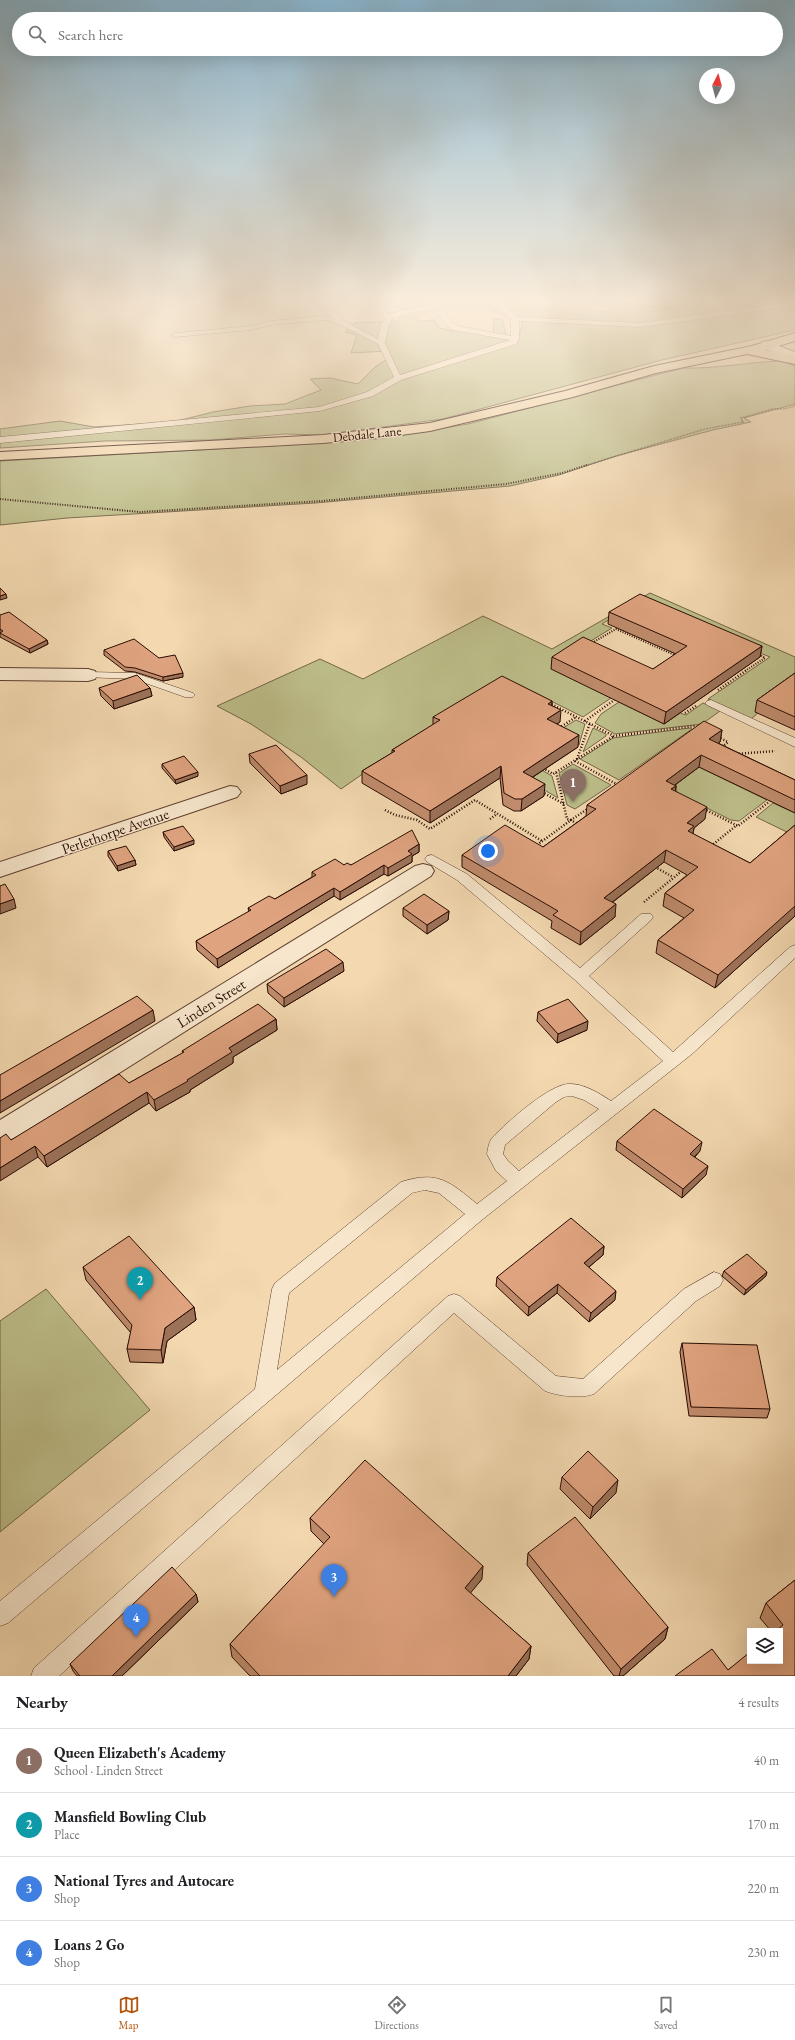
<!DOCTYPE html>
<html lang="en">
<head>
<meta charset="utf-8">
<style>
	:root { --surface:#fff; --page:#f6f6f6; --text:#202124; --muted:#757577; --line:#e0e0e0; --accent:#b45309 }
	body { margin:0; font-family:"EB Garamond",serif; background:var(--page); color:var(--text) }
	.controls { position:absolute; right:12px; bottom:12px; display:grid; overflow:hidden; border-radius:0px; box-shadow:0 4px 16px #0002 }
	.controls button { width:36px; height:36px; display:grid; place-items:center; padding:0; border:0; border-bottom:1px solid var(--line); background:var(--surface); color:var(--text); font:20px sans-serif }
	.compass { position:absolute; left:699px; top:68px; width:36px; height:36px; border-radius:50%; background:var(--surface); box-shadow:0 4px 16px #0002; rotate:6deg }
	.you { position:absolute; left:488px; top:851px; width:14px; height:14px; margin:-10px; border:3px solid #fff; border-radius:50%; background:#1a73e8; box-shadow:0 0 0 6px #1a73e833 }
	.badge { display:grid; place-items:center; width:26px; height:26px; border-radius:50%; background:var(--accent); color:#fff; font-size:13px; font-weight:700 }
	.pin { position:absolute; translate:-50% -33px; filter:drop-shadow(0 1px 2px #0008) }
	.pin::after { content:''; position:absolute; top:21px; width:14px; height:12px; background:inherit; clip-path:polygon(0 0,100% 0,50% 100%) }
	.list { margin:0; padding:0; list-style:none }
	h2 { display:flex; justify-content:space-between; align-items:center; height:52px; margin:0; padding:0 16px; font-size:17px }
	h2 small { font-size:13px; font-weight:400; color:var(--muted) }
	.list li { display:grid; grid-template-columns:26px 1fr auto; gap:12px; align-items:center; box-sizing:border-box; height:64px; padding:0 16px; border-top:1px solid var(--line) }
	.list b { display:block; font-size:15px; white-space:nowrap }
	.list p { margin:0; font-size:13px; white-space:nowrap; color:var(--muted) }
	.list em { font-size:13px; font-style:normal; color:var(--muted) }
	.icon { flex:none; width:22px; height:22px; fill:none; stroke:currentColor; stroke-width:2; stroke-linecap:round; stroke-linejoin:round }
	.map { position:relative; flex:none; width:795px; height:1676px; overflow:hidden }
	.search { position:absolute; background:var(--surface); box-shadow:0 4px 16px #0002; left:12px; right:12px; top:12px; height:44px; display:flex; align-items:center; gap:10px; box-sizing:border-box; padding:0 14px; border-radius:22px; color:var(--muted); font-size:15px }
	.sheet { height:308px; background:var(--surface) }
	nav { display:flex; justify-content:space-around; align-items:center; box-sizing:border-box; height:56px; border-top:1px solid var(--line); background:var(--surface); font-size:11px; color:var(--muted) }
	nav a { display:grid; justify-items:center; gap:2px }
	nav .on { color:var(--accent) }
	.map>svg:first-child { display:block }
	.green { fill:#bdbe8a; stroke:#736546 }
	.lines { fill:none; stroke-linecap:round; stroke-linejoin:round }
	.lane-casing { stroke:#5c3f2e; stroke-width:1 }
	.street-casing { stroke:#5c3f2e; stroke-width:2 }
	.primary-casing { stroke:#290c02; stroke-width:2 }
	.path-far2 { stroke:#290c02; stroke-width:1.5; stroke-dasharray:0.5 1; stroke-linecap:butt }
	.path-far1 { stroke:#290c02; stroke-width:2; stroke-dasharray:1 1.5; stroke-linecap:butt }
	.path { stroke:#290c02; stroke-width:2.5; stroke-dasharray:1 2; stroke-linecap:butt }
	.lane { fill:#f7e6cc; fill-rule:evenodd }
	.street { fill:#f7e6cc; fill-rule:evenodd }
	.primary { fill:#f3d8b0; fill-rule:evenodd }
	.wall { fill:#c08c6d; stroke:#290c02 }
	.shaded-wall { fill:#9c7259; stroke:#290c02 }
	.building { fill:#dfa37f; stroke:#290c02 }
	.labels { text-anchor:middle; dominant-baseline:central; stroke-width:3; stroke-linejoin:round; paint-order:stroke }
	.far-street-label { font-size:13px; fill:#290c02; stroke:#f7e6cc }
	.street-label { font-size:15px; fill:#290c02; stroke:#f7e6cc }
</style>
</head>
<body>
<div class="map">
<svg width="795" height="1676" viewBox="0 0 795 1676">
	<rect width="100%" height="100%" fill="#f3d8b0"/>
	<filter id="stains"><feTurbulence type="fractalNoise" baseFrequency=".005" numOctaves="4"/><feColorMatrix values="0 0 0 0 .2 0 0 0 0 .09 0 0 0 0 .02 0 0 0 .5 -.17"/></filter>
	<radialGradient id="worn" r=".72"><stop offset=".6" stop-color="#630" stop-opacity="0"/><stop offset="1" stop-color="#630" stop-opacity=".3"/></radialGradient>
	<path class="green" d="M390,303H423L433,309L418,316V321L435,320L439,328L453,331L466,330L494,337L493,319H502L507,338L519,337L523,321L519,316L502,315L489,308L491,303H517L546,309L553,307L554,303H580V305L599,311L611,312L596,303H692L649,312L707,303H795V330L662,360L443,419L323,435L284,434L211,440L105,441L0,448V429L60,421L94,427L173,422L213,412L250,406L285,404L321,390L310,379L330,378L358,384L375,367L387,359V351L351,353L357,335L345,332L354,323L398,321L399,317L408,312L387,304Z
		M781,361L795,366V404L744,418L751,422L713,430L616,456L559,475L510,486L315,503L67,518L0,525V461L324,443L396,436L468,424L683,368C716,369 748,362 781,361Z
		M650,593L795,657V683L755,712L758,713L751,719L708,699L770,657L740,645L610,619L602,624L612,628L581,647L611,698L583,717L515,683L364,773L341,789L301,757L251,724L217,706L320,659L363,679L483,616L552,649Z
		M619,702L664,724L680,713L686,715L703,703L720,711L702,724L615,734L595,723L601,714Z
		M576,720L585,724L579,745L575,746L553,734Z
		M593,728L606,734V736L583,752Z
		M690,728L692,729L619,780L580,759L613,738Z
		M573,764L611,785L575,809L567,805L559,773Z
		M699,767L767,800L739,821L731,820L677,793L676,784Z
		M538,768L552,776L558,798L522,777Z
		M773,803L795,813V836L756,817Z
		M46,1289L150,1410L0,1532V1321Z"/>
	<g class="lines">
		<defs>
			<path id="lane" d="M315,303H322L342,317V320L378,339L381,324L385,319L369,303H377L389,314L435,303H445L444,305L439,307L452,321L458,326L511,336V319L493,303H501L517,317L640,323L784,303H795V306L640,327L519,321V339L516,344L401,380L373,396L320,411L0,443V437L319,407L367,392L394,377L378,344L341,325L326,320L270,325L251,330L175,337L171,335L175,333L251,326L270,321L326,316L332,318ZM433,308L446,325L453,330L510,340L400,375L385,343L389,324L394,317Z
				M88,672L135,673L193,693L195,695L193,697H185L134,679L84,677L82,675Z
				M711,700L795,738V747L707,705L705,703L707,701Z
				M432,855L467,874L580,968L641,914H651L653,917L651,920L589,976L673,1052L790,947L795,945V958L692,1054L483,1219L8,1623L0,1626V1601L255,1389L272,1289L275,1283L401,1182C438,1170 450,1182 477,1204L507,1181L496,1171L487,1154C488,1148 489,1141 493,1137C507,1122 549,1085 568,1084C583,1083 599,1093 611,1101L663,1061L575,980L457,880L427,862L425,859L427,856ZM572,1096L584,1100L599,1109L519,1171L508,1161L503,1154L505,1145L556,1102L564,1097ZM425,1190L439,1193L465,1214L277,1370L289,1293L412,1193Z
				M714,1272L720,1274L723,1280L720,1286L696,1301L594,1394C581,1399 558,1396 545,1391L454,1313L59,1676H31L34,1668L448,1296L454,1294L460,1296L556,1376L583,1379L684,1289Z"/>
			<path id="street" d="M766,341L795,352V360L762,348L760,345L762,342Z
				M0,668L88,669L95,671L97,675L95,679L88,681L0,680Z
				M230,786L237,787L241,792L237,797L0,877V862Z
				M423,864L431,866L434,871L431,876L10,1142L0,1145V1120L415,866Z"/>
			<path id="primary" d="M795,333V341L765,350L795,356V364L747,354L656,373L573,397L430,431L379,438L323,443L0,460V452L323,435L430,423L565,391L654,366L752,346Z"/>
		</defs>
		<use href="#lane" class="lane-casing"/>
		<use href="#street" class="street-casing"/>
		<use href="#primary" class="primary-casing"/>
		<path class="path-far2" d="M605,303L618,310
			M638,310L673,303
			M584,466L705,429L743,422L741,418L772,409H784L795,406"/>
		<path class="path-far1" d="M0,499L140,512L322,501L506,484L562,473L587,465
			M592,643L616,629L677,656
			M745,671L765,658L758,654"/>
		<path class="path" d="M718,690L747,670
			M549,703L614,736L695,726L699,728
			M685,713L696,706
			M585,721L617,698
			M559,728L576,717
			M718,737L728,742L721,748
			M736,754L775,751
			M577,759L590,723
			M575,761L618,785
			M543,768L553,774L614,736
			M542,792L564,804
			M704,809L738,826L770,801
			M385,810L395,815L417,820L430,829L475,800L542,841
			M490,819L497,814
			M579,825L571,820L589,808
			M537,845L571,820L567,819L556,772
			M711,846L737,825
			M655,867L673,877
			M644,902L683,870"/>
		<use href="#lane" class="lane"/>
		<use href="#street" class="street"/>
		<use href="#primary" class="primary"/>
	</g>
	<path class="wall" d="M609,612L762,646L760,657L664,724L551,669L552,657L653,669L676,654L608,624Z
		M0,615L47,640L48,644L30,653L0,637Z
		M104,650L183,677L163,681L135,672L125,671L104,655Z
		M795,673V730L755,712L757,700Z
		M99,688H150L152,696L114,709L101,696Z
		M552,701V706L560,722L557,724L578,747L533,777L544,796L521,811H514L503,805L500,778L430,823L362,783V771L392,753V750L433,725V717Z
		M722,730L720,742L718,743L795,780V813L699,767L675,785L676,786L675,791L705,819L694,828L693,834L750,863L795,825V916L715,988L656,953L658,940L684,918L663,906L665,893L687,875L664,862L613,902L615,917L580,945L551,928L552,921L462,867V855L543,847L586,816L587,805Z
		M249,754L307,784L281,794L250,763Z
		M162,764L198,776L176,784L162,768Z
		M163,832L194,844L174,851L164,837Z
		M419,844V852L412,856V862L388,876L384,874L340,900L334,896L218,968L197,950L196,941L249,912L248,908L275,899L312,877V872L344,865H351Z
		M108,851L135,860L136,865L118,871L108,856Z
		M403,908L449,911L448,920L427,934L403,916Z
		M344,971L284,1007L268,993L267,984Z
		M538,1012L587,1030L557,1043L537,1021Z
		M276,1019L277,1030L233,1057V1063L190,1090V1092L156,1111L149,1103L47,1167L38,1157L11,1140L129,1083L183,1053L182,1051Z
		M617,1141L700,1151L695,1157L706,1175L682,1198L616,1150Z
		M604,1246L603,1255L589,1267L615,1300L589,1322L557,1293L528,1316L496,1286L497,1277Z
		M83,1267L194,1307L196,1320L167,1341L163,1363L130,1362L127,1349L131,1333L86,1280Z
		M724,1271L766,1276L744,1295L722,1276Z
		M682,1343L770,1409L767,1418L689,1416L680,1352Z
		M562,1477L616,1493L590,1519L560,1489Z
		M310,1518L482,1579L470,1593L531,1646L529,1659L516,1676H250L232,1657L230,1644L324,1544L311,1531Z
		M528,1553L668,1627L665,1639L623,1676H614L527,1565Z
		M795,1580V1676L728,1670L780,1631H771L760,1618L766,1603Z
		M196,1594L198,1602L122,1676H77L73,1671L70,1664Z"/>
	<path class="shaded-wall" d="M6,594L7,598L0,600V596Z
		M47,640L48,644L30,653L29,649Z
		M762,646L760,657L664,724L666,712Z
		M183,673V677L163,681V677Z
		M150,688L152,696L114,709L113,701Z
		M552,701L551,712L548,704Z
		M561,710L560,722L546,731L547,719Z
		M722,730L720,742L707,751L709,739Z
		M579,735L578,747L522,784L523,772Z
		M701,755L699,767L664,793L666,781Z
		M501,766L500,778L430,823V811Z
		M198,772V776L176,784L175,780Z
		M307,775V784L281,794L280,786Z
		M545,784L544,796L521,811L522,799Z
		M676,786L674,798L671,789Z
		M707,807L705,819L694,828L692,839L686,844L687,823Z
		M194,840V844L174,851V847Z
		M419,844V852L412,856V862L388,876V868L408,851Z
		M666,850L664,862L602,910L604,898Z
		M135,860L136,865L118,871L117,866Z
		M384,865V874L340,900V892Z
		M334,888V896L218,968L217,959Z
		M795,891V916L715,988L718,975Z
		M14,899L16,908L0,914V904Z
		M616,904L615,917L580,945L581,932Z
		M449,911L448,920L427,934V925Z
		M343,962L344,971L284,1007V998Z
		M153,1010L155,1021L0,1113V1101Z
		M276,1019L277,1030L233,1057V1063L190,1090V1092L156,1111L154,1100L187,1080L229,1048Z
		M588,1021L587,1030L557,1043L558,1034Z
		M147,1092L149,1103L47,1167L44,1156Z
		M702,1142L700,1151L688,1163L690,1154Z
		M35,1146L38,1157L0,1181V1168Z
		M708,1166L706,1175L682,1198L683,1189Z
		M604,1246L603,1255L583,1272L584,1263Z
		M767,1272L766,1276L744,1295L746,1290Z
		M558,1284L557,1293L528,1316L529,1307Z
		M616,1291L615,1300L589,1322L591,1313Z
		M194,1307L196,1320L167,1341L163,1363L161,1350L165,1328Z
		M618,1480L616,1493L590,1519L593,1507Z
		M483,1566L482,1579L464,1601L465,1588Z
		M196,1594L198,1602L122,1676H112Z
		M668,1627L665,1639L623,1676H619L621,1669Z
		M531,1646L529,1659L516,1676H508Z"/>
	<path class="building" d="M0,588L6,594L0,596Z
		M640,594L762,646L666,712L552,657L583,637L653,669L687,646L609,612Z
		M9,612L47,640L29,649L0,633L3,631L0,629V615Z
		M134,639L159,658L175,655L183,673L163,677L135,668L125,667L104,650Z
		M795,673V717L757,700Z
		M137,675L150,688L113,701L99,688Z
		M502,676L552,701L548,704L561,710L547,719L579,735L523,772L545,784L522,799H515L504,793L501,766L430,811L362,771L395,751L392,750L440,720L433,717Z
		M704,721L722,730L709,739L795,780V800L701,755L666,781L676,786L671,789L707,807L687,823L694,826L688,831L750,863L795,825V906L718,975L658,940L694,910L665,893L698,867L666,850L604,898L616,904L581,932L553,915L558,911L462,855L505,825L543,847L596,809L587,805Z
		M276,745L307,775L280,786L249,754Z
		M184,756L198,772L175,780L162,764Z
		M183,826L194,840L174,847L163,832Z
		M412,830L419,844L408,851L412,854L388,868L384,865L340,892L334,888L217,959L196,941L251,910L248,908L269,896L275,899L316,875L312,872L335,859L344,865L347,863L351,865Z
		M126,846L135,860L117,866L108,851Z
		M5,884L14,899L0,904V886Z
		M424,894L449,911L427,925L403,908Z
		M326,949L343,962L284,998L267,984Z
		M137,996L153,1010L0,1101V1075Z
		M568,999L588,1021L558,1034L538,1012Z
		M258,1004L276,1019L229,1048L232,1052L187,1080L188,1081L154,1100L147,1092L44,1156L35,1146L0,1168V1138L6,1134L11,1140L119,1074L129,1083L184,1052L182,1051Z
		M654,1109L702,1142L690,1154L708,1166L683,1189L617,1141Z
		M571,1218L604,1246L584,1263L616,1291L591,1313L558,1284L529,1307L497,1277Z
		M129,1236L194,1307L165,1328L161,1350L127,1349L132,1325L83,1267Z
		M747,1254L767,1272L746,1290L724,1271Z
		M682,1343L757,1345L770,1409L691,1407Z
		M588,1451L618,1480L593,1507L562,1477Z
		M365,1460L483,1566L465,1588L531,1646L508,1676H260L230,1644L330,1537L310,1518Z
		M575,1517L668,1627L621,1669L528,1553Z
		M172,1567L196,1594L112,1676H80L70,1664Z
		M795,1580V1676H675L712,1649L728,1670L750,1652V1661H780V1631H776L783,1625L766,1603Z"/>
	<linearGradient id="sky" x2="0" y2="1"><stop stop-color="#89b6d0"/><stop offset="0.56" stop-color="#faeddb"/><stop offset="1" stop-color="#faeddb" stop-opacity="0"/></linearGradient>
	<rect width="795" height="538" fill="url(#sky)"/>
	<g class="labels">
		<g class="far-street-label">
			<text transform="translate(367 434) rotate(-6)">Debdale Lane</text>
		</g>
		<g class="street-label">
			<text transform="translate(115 831) rotate(-19)">Perlethorpe Avenue</text>
			<text transform="translate(211 1003) rotate(-32)">Linden Street</text>
		</g>
	</g>
	<rect width="100%" height="100%" filter="url(#stains)"/>
	<rect width="100%" height="100%" fill="url(#worn)"/>
</svg>
<div class="controls">
<button><svg class="icon" aria-label="layers" viewBox="0 0 24 24"><path d="M12 4l9 5-9 5-9-5zM3 14l9 5 9-5"/></svg></button>
</div>
<svg class="compass" viewBox="-18 -18 36 36"><path d="M0-13l5 13h-10z" fill="#e53935"/><path d="M0 13l5-13h-10z" fill="#757577"/></svg>
<div class="you"></div>
<div class="pin badge" style="left:573px;top:802px;background:#8d6e63">1</div>
<div class="pin badge" style="left:140px;top:1300px;background:#0f9aa8">2</div>
<div class="pin badge" style="left:334px;top:1597px;background:#3f7fe0">3</div>
<div class="pin badge" style="left:136px;top:1637px;background:#3f7fe0">4</div>
<div class="search"><svg class="icon" aria-label="search" viewBox="0 0 24 24"><circle cx="10" cy="10" r="6"/><path d="M15 15l6 6"/></svg>Search here</div>
</div>
<section class="sheet">
<h2>Nearby<small>4 results</small></h2>
<ul class="list">
<li><span class="badge" style="background:#8d6e63">1</span><div><b>Queen Elizabeth's Academy</b><p>School · Linden Street</p></div><em>40 m</em></li>
<li><span class="badge" style="background:#0f9aa8">2</span><div><b>Mansfield Bowling Club</b><p>Place</p></div><em>170 m</em></li>
<li><span class="badge" style="background:#3f7fe0">3</span><div><b>National Tyres and Autocare</b><p>Shop</p></div><em>220 m</em></li>
<li><span class="badge" style="background:#3f7fe0">4</span><div><b>Loans 2 Go</b><p>Shop</p></div><em>230 m</em></li>
</ul>
</section>
<nav>
<a class="on"><svg class="icon" aria-label="map" viewBox="0 0 24 24"><path d="M3 6l6-2 6 2 6-2v14l-6 2-6-2-6 2zM9 4v14M15 6v14"/></svg>Map</a>
<a><svg class="icon" aria-label="directions" viewBox="0 0 24 24"><path d="M12 3l9 9-9 9-9-9zM9 14v-3h6M13 9l2 2-2 2"/></svg>Directions</a>
<a><svg class="icon" aria-label="saved" viewBox="0 0 24 24"><path d="M7 4h10v16l-5-4-5 4z"/></svg>Saved</a>
</nav>
</body>
</html>
